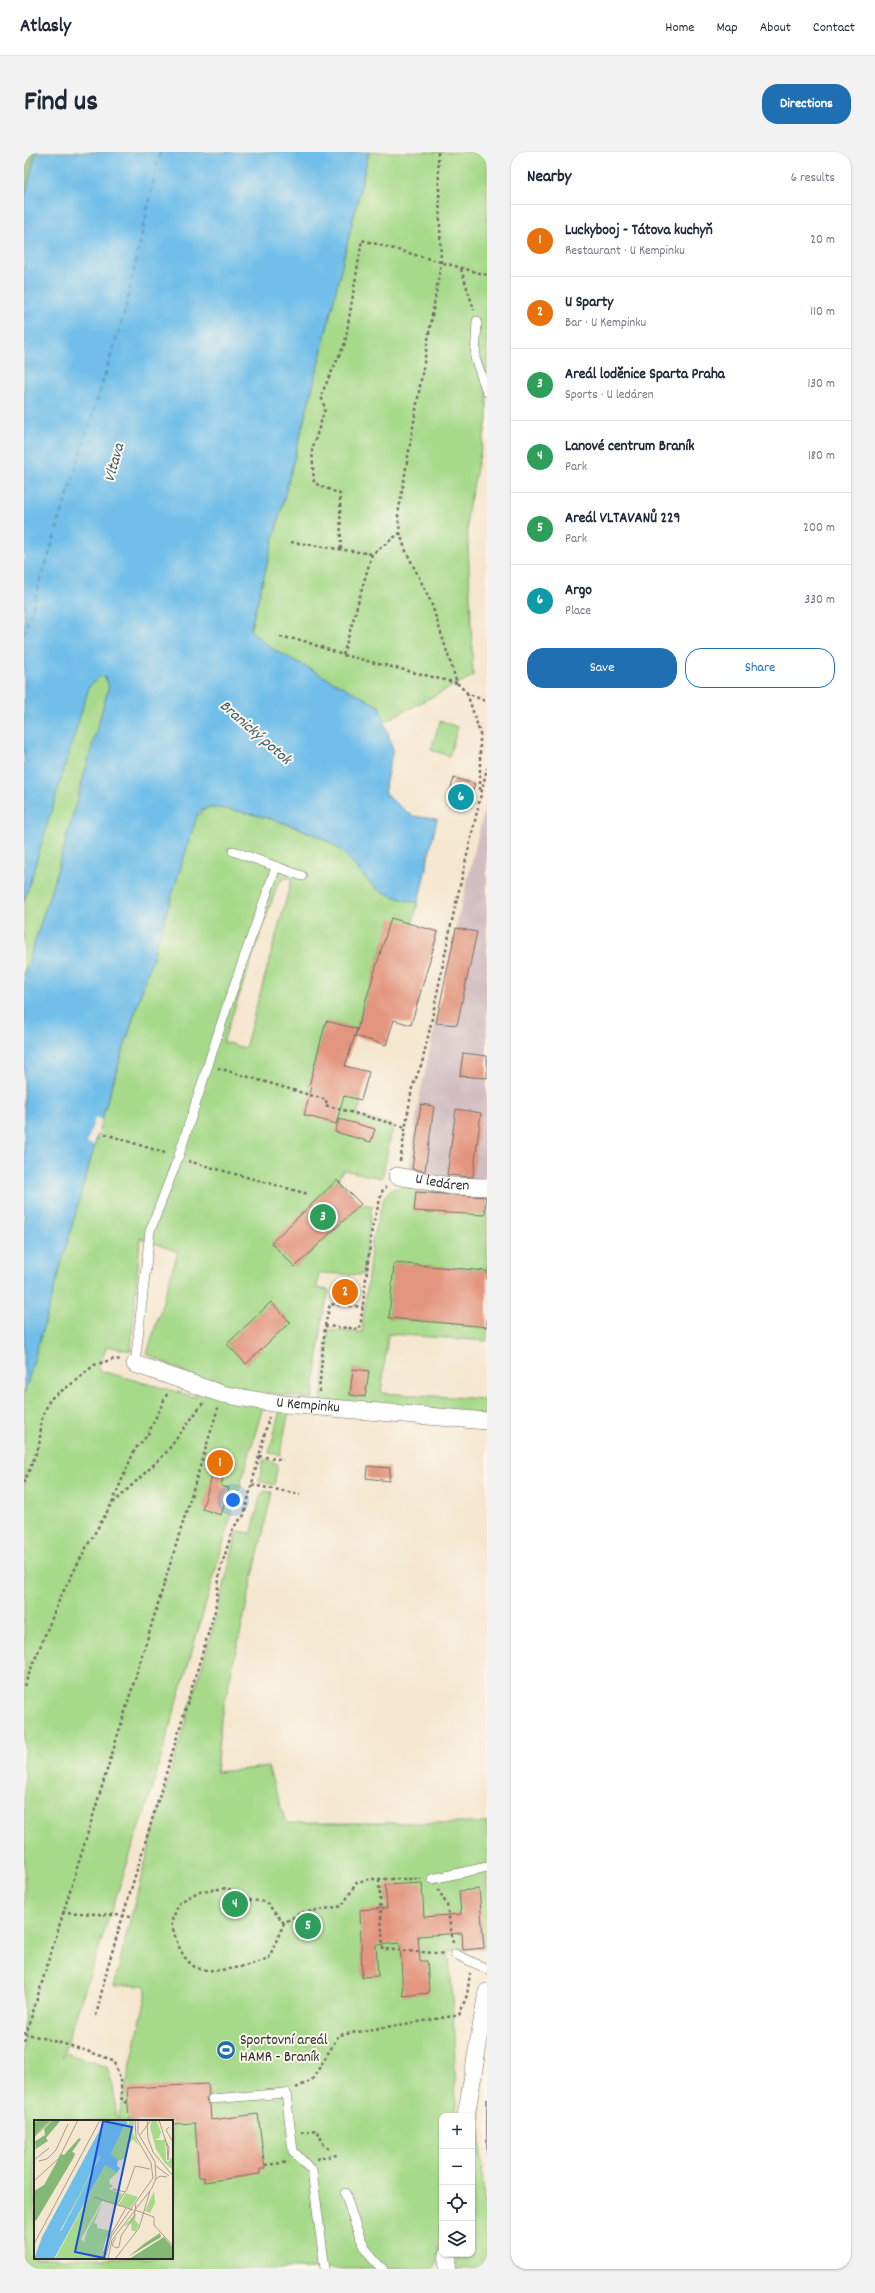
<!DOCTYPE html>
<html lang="en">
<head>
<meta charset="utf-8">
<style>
	:root { --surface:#fff; --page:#f2f2f3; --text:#1f2937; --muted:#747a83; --line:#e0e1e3; --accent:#1f6fb2 }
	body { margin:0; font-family:Dekko,sans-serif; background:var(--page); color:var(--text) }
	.controls { position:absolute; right:12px; bottom:12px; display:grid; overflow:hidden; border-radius:8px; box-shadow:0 1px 3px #0004 }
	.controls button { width:36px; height:36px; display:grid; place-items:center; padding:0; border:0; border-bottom:1px solid var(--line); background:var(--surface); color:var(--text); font:20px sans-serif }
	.you { position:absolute; left:209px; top:1348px; width:14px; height:14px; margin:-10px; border:3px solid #fff; border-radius:50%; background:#1a73e8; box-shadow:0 0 0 6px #1a73e833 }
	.badge { display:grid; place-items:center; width:26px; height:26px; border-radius:50%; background:var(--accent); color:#fff; font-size:13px; font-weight:700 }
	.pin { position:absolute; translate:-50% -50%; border:2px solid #fff; box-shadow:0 1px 4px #0006 }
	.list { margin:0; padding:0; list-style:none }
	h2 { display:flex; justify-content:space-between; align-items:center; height:52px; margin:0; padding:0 16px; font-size:17px }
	h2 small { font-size:13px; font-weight:400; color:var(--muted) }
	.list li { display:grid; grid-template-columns:26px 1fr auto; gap:12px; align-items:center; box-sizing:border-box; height:72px; padding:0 16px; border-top:1px solid var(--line) }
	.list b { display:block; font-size:15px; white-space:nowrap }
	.list p { margin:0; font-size:13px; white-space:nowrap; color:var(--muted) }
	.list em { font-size:13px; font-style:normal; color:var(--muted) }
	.actions { display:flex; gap:8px; padding:12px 16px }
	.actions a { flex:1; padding:9px 0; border:1px solid var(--accent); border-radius:16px; text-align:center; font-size:14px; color:var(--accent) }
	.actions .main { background:var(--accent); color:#fff }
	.icon { flex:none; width:22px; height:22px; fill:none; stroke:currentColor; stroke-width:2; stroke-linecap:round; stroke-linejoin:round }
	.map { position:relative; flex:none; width:463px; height:2117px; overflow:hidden; border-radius:16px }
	header { display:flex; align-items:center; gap:24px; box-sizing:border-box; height:56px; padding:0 20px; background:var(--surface); border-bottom:1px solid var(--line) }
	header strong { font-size:19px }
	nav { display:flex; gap:22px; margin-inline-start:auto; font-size:14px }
	.intro { display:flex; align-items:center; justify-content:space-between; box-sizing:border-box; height:96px; padding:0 24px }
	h1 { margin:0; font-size:28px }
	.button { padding:10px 18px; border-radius:16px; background:var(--accent); color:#fff; font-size:14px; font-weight:700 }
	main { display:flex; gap:24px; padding:0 24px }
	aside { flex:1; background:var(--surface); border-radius:16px; box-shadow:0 1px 3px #0004 }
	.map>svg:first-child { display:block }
	.industrial { fill:#d2bec2 }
	.green { fill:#a6d989; stroke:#68825a; fill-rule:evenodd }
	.forest { fill:#84b975; stroke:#587250 }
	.water { fill:#6fbee9; stroke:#4d748a }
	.pier { fill:#f5e7cf }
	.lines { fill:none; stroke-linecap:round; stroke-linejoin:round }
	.ferry { stroke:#3f5764; stroke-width:1; stroke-dasharray:5 4; stroke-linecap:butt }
	.building { fill:#e3967f }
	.lane-casing { stroke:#726d64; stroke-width:10 }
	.street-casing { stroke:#726d64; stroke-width:18 }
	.path { stroke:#726d64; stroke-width:2.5; stroke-dasharray:3 3; stroke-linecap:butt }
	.lane { stroke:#fff; stroke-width:9 }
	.street { stroke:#fff; stroke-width:17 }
	.tram { stroke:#2b2b2b; stroke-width:1 }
	.labels { text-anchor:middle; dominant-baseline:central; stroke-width:4; stroke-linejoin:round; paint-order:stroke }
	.street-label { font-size:15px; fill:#2b2b2b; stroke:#fbf7ec }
	.poi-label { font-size:15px; fill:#2b2b2b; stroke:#fbf7ec; text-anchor:start }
	.water-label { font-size:16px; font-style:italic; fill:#3f5764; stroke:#fbf7ec }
	.inset-river { fill:none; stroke:#6fbee9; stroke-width:2 }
	.inset-road { fill:none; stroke:#a49c8d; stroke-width:1 }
	.view { fill:#1d4ed8; fill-opacity:0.15; stroke:#1d4ed8; stroke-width:2 }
	.inset-edge { fill:none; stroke:#2b2b2b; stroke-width:2 }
</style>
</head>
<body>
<header>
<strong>Atlasly</strong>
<nav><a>Home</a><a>Map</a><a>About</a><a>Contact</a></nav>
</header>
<div class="intro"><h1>Find us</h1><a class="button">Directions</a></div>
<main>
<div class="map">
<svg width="463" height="2117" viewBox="0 0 463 2117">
	<rect width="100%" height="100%" fill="#fbf7ec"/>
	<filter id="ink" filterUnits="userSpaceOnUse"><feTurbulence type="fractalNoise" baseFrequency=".025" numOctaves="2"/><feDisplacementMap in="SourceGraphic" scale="8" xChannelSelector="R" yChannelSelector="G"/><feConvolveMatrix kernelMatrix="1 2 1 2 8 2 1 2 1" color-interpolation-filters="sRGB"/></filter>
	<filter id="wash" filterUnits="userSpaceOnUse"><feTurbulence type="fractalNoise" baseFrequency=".012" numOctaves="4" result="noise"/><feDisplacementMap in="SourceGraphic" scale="16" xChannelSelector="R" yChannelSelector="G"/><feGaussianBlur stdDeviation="0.9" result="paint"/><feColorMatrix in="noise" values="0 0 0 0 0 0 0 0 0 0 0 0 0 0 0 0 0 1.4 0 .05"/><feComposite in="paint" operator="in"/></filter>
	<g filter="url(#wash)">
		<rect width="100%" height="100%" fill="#f5e7cf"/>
		<path class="industrial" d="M463,646V1030L395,1024L385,1017L394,952L432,776Z"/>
		<path class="green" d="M345,0H463V269L443,363L449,524L359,570L355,554L247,496L226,479L293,218Z
			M76,523L81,525L85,534L32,723L0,824V750L56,560L65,535Z
			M416,569L434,575L425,604L407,598Z
			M183,656C212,653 292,679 316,697C328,707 335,721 346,731C358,742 379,748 394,751L388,773L367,767L333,877L302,869L285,934L337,948L333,964L369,974L358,1026L319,1018L314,1027L337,1052L348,1054L339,1123L295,1121L293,1136L305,1138L298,1170L289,1247L243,1241L124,1650L38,1905L42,1901L83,1915L89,1934L93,1969H11V2106H148V1969H94L122,1845V1833L90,1834C107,1762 126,1691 146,1621C170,1540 195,1461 213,1379L228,1381L236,1344L240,1339L248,1340L197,1566L192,1620L244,1615L262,1671H463V1784L460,1796L424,1799L429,1847L432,1953L430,1964H418V2057L413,2110L410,2117H0V1243L74,979L172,665ZM262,726H268L221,896L199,890L254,731ZM313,1028L337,1052L271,1115L247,1091ZM116,1086L154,1100L123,1202L175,1228L171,1245L74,1218L83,1194L107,1199ZM247,1150L266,1170L222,1212L203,1192ZM191,1301L204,1303L200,1321L188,1317Z
			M387,1034L463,1039V1119L370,1111L365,1166L463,1175V1189L364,1182L357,1241L463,1247V1263L297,1251L304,1178L338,1180L348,1088L360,1045C365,1035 378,1035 387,1034ZM392,1040L462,1044L461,1062L390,1058ZM329,1217L344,1219L341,1245L326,1243Z
			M256,1258L265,1259L256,1303L245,1301Z
			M239,1308L254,1312L250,1333L235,1329Z
			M457,1952C454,2008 463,2062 463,2117H432L433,2102H448V1973L451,1953Z"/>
		<path class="forest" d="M0,0H12L0,49Z"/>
		<path class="water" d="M12,0H345L293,218L226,478L247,496L355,554L369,597L361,633L362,643L388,664L413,667L394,751C381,749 356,741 346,731C333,717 324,703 308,692C284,675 218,657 188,656C183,655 178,658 174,661L85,943L0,1243V824L32,723L85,534L81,525L76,524L65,535L0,750V49Z"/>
		<path class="pier" d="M71,966L78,968L74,979L77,980L76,982H73L70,993L63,991Z"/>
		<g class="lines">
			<path class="ferry" d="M0,482L101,159L136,0"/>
		</g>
		<g id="blocks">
			<path class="building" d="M430,626L451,632L442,657L426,651V649L423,648Z
				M367,766L414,780L387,873L370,868L362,893L331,884Z
				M432,776L453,780L433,873L412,871Z
				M302,869L333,877L321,914L345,920L337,948L320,944L312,972L280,963L288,935L285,934Z
				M439,901L463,904V926L436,924Z
				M397,952L410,954L401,1019L388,1017Z
				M432,957L457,961L449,1025L423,1023Z
				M315,967L351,977L347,990L311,980Z
				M313,1028L337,1052L271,1115L247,1091Z
				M392,1040L462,1045L461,1063L390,1059Z
				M370,1111L463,1119V1175L365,1166Z
				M247,1150L266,1170L222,1212L203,1192Z
				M329,1217L345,1219L341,1245L326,1243Z
				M191,1301L204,1303L197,1334L205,1336L197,1363L178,1357L190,1318H188Z
				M343,1314L366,1316L365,1329L342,1326Z
				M398,1731L400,1765L437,1762L435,1739L455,1737L460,1796L439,1798L438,1781L394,1784L396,1809H403L405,1841L379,1844L376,1791L352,1793L354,1824L338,1825L336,1758L363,1756L361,1733Z
				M184,1932L185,1942L182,1948L186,1953L187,1968L234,1962L241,2017H236V2022L180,2030V2025H175L171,1971L148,1972V1969H105L103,1936Z"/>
		</g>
	</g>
	<g filter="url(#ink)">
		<use href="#blocks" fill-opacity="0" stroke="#726d64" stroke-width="1"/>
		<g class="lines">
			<defs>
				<path id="lane" d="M453,169L451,206L463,240
					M209,699L278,724
					M111,1212L126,1079L154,1006L204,851L252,715
					M408,1727L463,1715
					M431,1802L463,1817
					M188,1947L262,1941L269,1999L288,2019L301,2117
					M321,2041C330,2067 336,2099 359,2117"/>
				<g id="street">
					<path id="s1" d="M373,1024L427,1034L463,1035"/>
					<path id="s2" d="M111,1212L198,1242L248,1251L463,1269"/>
					<path d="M442,1964L463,1840"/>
					<path d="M423,2117L424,2102"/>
				</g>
			</defs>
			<use href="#lane" class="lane-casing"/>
			<use href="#street" class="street-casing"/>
			<path class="path" d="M414,0L417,111L374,363L376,381L381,397L407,450L433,531L443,541L463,550
				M437,117L450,158
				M267,390L348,402
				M317,397L316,342L290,331L288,298L301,257L297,243L321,191L338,88L463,123
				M256,485L277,488L319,503L433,531
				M319,503L348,402L376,381
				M443,541L456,581V638
				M194,916L303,948L301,953L381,975
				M81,982L144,1002
				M164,1009L284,1042
				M376,1009L388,936L398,911L406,876L427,773L463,616
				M301,1174L306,1152L339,1155
				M295,1240L301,1174L336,1177L348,1076L359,1037L362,1035
				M235,1304L259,1308
				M0,1331L15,1294L18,1266L26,1247L53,1228L70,1213L90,1207L97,1208
				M228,1333L276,1342
				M88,1351L111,1297L123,1284L144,1240
				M0,1534L37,1444L62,1396L87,1353L141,1302L179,1251
				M355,1728L359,1797L421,1802
				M414,1737L423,1753L429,1791
				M38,1760L107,1764
				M260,1771L242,1750L218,1747L204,1736L176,1739L156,1750L147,1770C151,1785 155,1801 167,1812C181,1826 229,1813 245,1806L260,1771L276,1761L318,1754L333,1730L347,1727H397
				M72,1864L83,1817L191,1459L196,1419L209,1376L220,1363L245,1265
				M0,1881L51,1895L89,1908L97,1928V1946L103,1951
				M0,1889L194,1256
				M272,1936L288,1928L315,1883L435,1863L443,1843L446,1821
				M277,1980L293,1978L300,1993L307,1998
				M292,2007L313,2003
				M241,2013L265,2010"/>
			<use href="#lane" class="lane"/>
			<use href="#street" class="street"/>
			<path class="tram" d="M463,1947V2004"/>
		</g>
	</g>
	<defs>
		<symbol id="stadium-disc" viewBox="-11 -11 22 22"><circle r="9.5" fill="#1f6fb2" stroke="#fbf7ec"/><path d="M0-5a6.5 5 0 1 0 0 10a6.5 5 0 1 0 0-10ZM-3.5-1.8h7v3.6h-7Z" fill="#fff"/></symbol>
	</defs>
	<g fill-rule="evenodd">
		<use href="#stadium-disc" x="191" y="1887" width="22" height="22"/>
	</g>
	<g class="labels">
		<g class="street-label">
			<text stroke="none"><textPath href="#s1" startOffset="46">U ledáren</textPath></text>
			<text stroke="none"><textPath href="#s2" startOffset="179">U Kempinku</textPath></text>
		</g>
		<g class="poi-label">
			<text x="216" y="1889">Sportovní areál<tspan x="216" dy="17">HAMR - Braník</tspan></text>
		</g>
		<g class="water-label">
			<text transform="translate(91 311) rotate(-75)">Vltava</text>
			<text transform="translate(231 581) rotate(41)">Branický potok</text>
		</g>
	</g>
	<g transform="translate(10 1968)">
		<rect width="139" height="139" fill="#f5e7cf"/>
		<path d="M94,0H100L99,13L105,26L99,19L94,25L90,39L84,41L77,34L91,4L96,5ZM118,0H122L127,12L125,18L120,20H131L132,40L134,42L138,37L139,50L131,43L122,29L116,7ZM67,35L62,46L26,111L37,88ZM71,45L83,53L76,59L75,63L79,66L75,69L89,74L82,85L68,81L47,119L50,122L53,111L69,82L60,103L63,104V108L78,111L72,118L67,137L60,139H21ZM120,71L121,83L116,93L111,91ZM92,73L104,77L96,88L84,86ZM102,93L101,100L105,105L102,111H98L97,103L89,107Z" fill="#a6d989"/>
		<path d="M8,0H17L1,15L0,2ZM19,0H27L12,18L14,21L0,30L2,26L0,22L11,15L10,9ZM45,18L47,19L38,32L41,33L40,37L2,101L0,99V71L10,65L27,34L30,35ZM126,113L127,117L94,137L111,123ZM130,117L139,128V139H95Z" fill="#84b975"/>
		<path d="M71,0H94L93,3L98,5L91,4L77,34L84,40L83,46L86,48L83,53L71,45L20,139H0L8,117ZM67,35L27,111H26L65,37Z" fill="#6fbee9" fill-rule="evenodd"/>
		<path class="inset-river" d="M10,139L37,77L79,0"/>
		<path class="inset-road" d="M113,0L114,18L119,32L139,56M125,0L131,19M135,7L132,10L139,22M106,15L117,0M0,17L18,0M131,19L135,28L134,40L133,26ZM0,40L15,28M5,41L13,39L22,30L34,4M122,46L135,56M121,60L126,56L133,57M0,61L25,38L44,0M79,69L91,72M60,77L99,90M82,86L93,69L101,46L116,49M101,90L120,97V105L139,126M82,117L78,125L82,128L85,127L87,116L100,97L102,84M0,124L66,0M67,139L75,118L92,88M71,139L77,117L119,58L117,43L102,17L101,0M74,139L78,120L118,68L122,58L121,42L104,13V0M81,139L105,108L116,71"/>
		<path class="view" d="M69,1L98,7L70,138L41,132Z"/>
		<rect width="139" height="139" class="inset-edge"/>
	</g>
</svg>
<div class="controls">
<button>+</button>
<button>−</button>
<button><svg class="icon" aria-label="locate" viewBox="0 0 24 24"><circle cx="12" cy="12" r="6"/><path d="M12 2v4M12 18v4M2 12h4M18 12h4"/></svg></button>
<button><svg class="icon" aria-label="layers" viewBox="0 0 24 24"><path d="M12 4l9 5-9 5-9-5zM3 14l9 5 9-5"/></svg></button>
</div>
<div class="you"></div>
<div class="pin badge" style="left:196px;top:1311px;background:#e8710a">1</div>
<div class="pin badge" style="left:321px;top:1140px;background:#e8710a">2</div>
<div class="pin badge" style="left:299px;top:1065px;background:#2e9e5b">3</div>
<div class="pin badge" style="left:211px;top:1752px;background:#2e9e5b">4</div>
<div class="pin badge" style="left:284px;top:1774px;background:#2e9e5b">5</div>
<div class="pin badge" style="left:437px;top:645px;background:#0f9aa8">6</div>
</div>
<aside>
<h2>Nearby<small>6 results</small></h2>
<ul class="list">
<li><span class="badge" style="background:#e8710a">1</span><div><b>Luckybooj - Tátova kuchyň</b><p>Restaurant · U Kempinku</p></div><em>20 m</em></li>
<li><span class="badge" style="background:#e8710a">2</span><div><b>U Sparty</b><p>Bar · U Kempinku</p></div><em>110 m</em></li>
<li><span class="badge" style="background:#2e9e5b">3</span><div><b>Areál loděnice Sparta Praha</b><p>Sports · U ledáren</p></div><em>130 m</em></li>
<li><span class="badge" style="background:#2e9e5b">4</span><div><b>Lanové centrum Braník</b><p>Park</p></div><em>180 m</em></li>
<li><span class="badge" style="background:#2e9e5b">5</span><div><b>Areál VLTAVANŮ 229</b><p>Park</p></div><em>200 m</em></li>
<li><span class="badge" style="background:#0f9aa8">6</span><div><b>Argo</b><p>Place</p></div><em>330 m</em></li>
</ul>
<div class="actions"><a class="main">Save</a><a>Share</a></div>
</aside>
</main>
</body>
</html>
